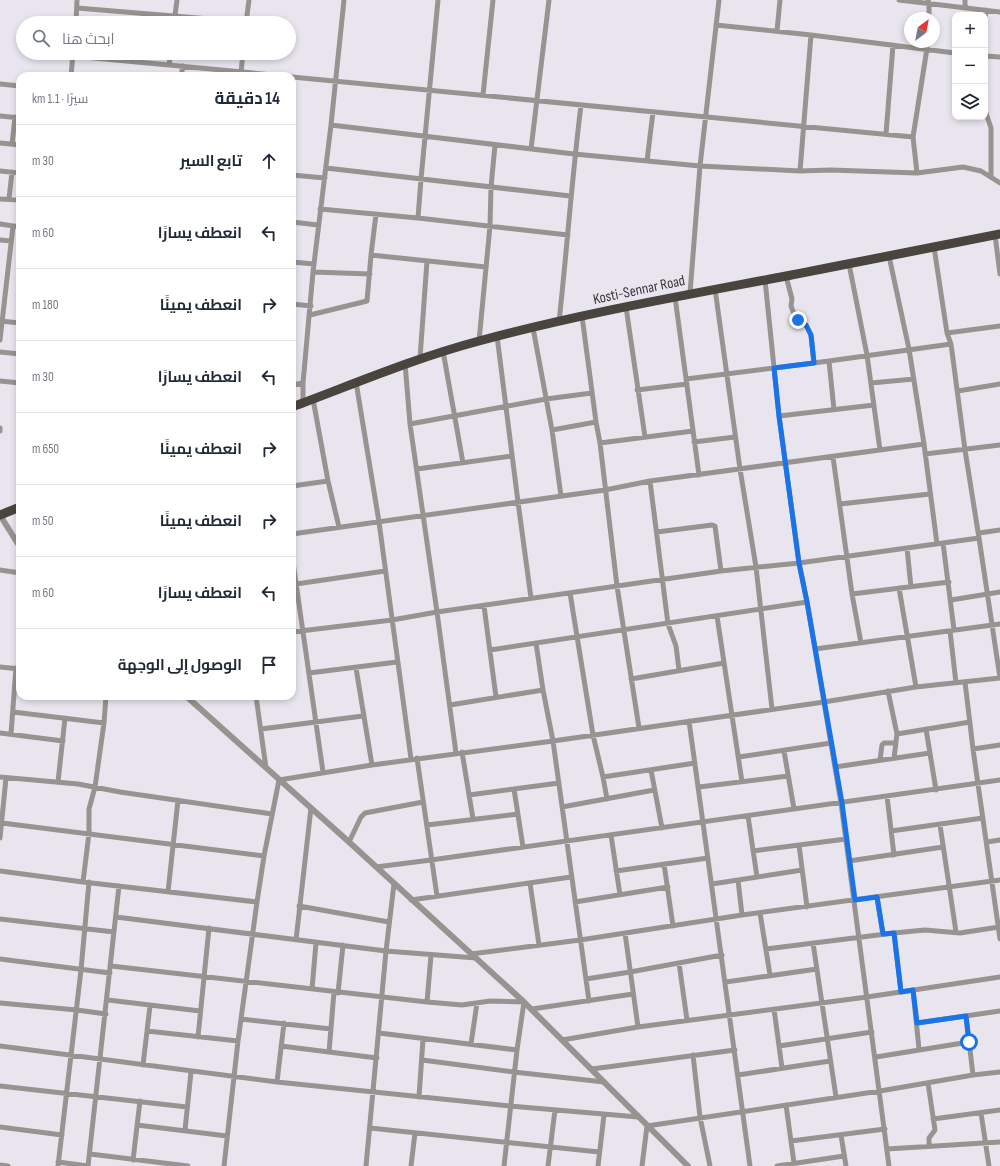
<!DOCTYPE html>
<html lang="ar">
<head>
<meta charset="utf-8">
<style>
	:root { --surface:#fff; --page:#f2f2f3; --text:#1f2937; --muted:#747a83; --line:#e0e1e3 }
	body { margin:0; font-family:"Sofia Sans Condensed",Cairo,sans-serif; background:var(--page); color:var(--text); direction:rtl }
	.controls { position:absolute; right:12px; top:12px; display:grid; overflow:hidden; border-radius:8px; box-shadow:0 2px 6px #0003 }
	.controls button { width:36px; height:36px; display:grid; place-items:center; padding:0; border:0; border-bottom:1px solid var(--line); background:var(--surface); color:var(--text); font:20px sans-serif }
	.compass { position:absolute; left:904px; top:12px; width:36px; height:36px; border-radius:50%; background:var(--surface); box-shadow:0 2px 6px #0003; rotate:32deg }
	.stop { position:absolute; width:12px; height:12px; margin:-9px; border:3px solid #1a73e8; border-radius:50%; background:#fff }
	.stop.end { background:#1a73e8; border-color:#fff; box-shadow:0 1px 4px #0008 }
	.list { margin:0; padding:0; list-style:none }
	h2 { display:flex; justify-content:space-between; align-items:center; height:52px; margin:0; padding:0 16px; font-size:17px }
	h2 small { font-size:13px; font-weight:400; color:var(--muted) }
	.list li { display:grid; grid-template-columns:26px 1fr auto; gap:12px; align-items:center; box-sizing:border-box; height:72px; padding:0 16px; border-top:1px solid var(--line) }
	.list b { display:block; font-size:15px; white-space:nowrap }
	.list em { font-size:13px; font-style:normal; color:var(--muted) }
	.icon { flex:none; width:22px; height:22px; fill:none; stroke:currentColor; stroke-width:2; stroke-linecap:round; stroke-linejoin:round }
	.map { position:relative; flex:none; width:1000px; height:1166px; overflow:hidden; direction:ltr }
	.search { position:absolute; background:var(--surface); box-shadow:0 2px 6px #0003; left:16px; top:16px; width:280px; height:44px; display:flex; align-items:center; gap:10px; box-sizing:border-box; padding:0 14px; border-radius:22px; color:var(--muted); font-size:15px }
	.panel { position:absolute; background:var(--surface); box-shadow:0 2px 6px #0003; left:16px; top:72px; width:280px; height:628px; border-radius:12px; direction:rtl }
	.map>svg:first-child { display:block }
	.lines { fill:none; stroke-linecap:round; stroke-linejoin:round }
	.minor { stroke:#979390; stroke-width:5 }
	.tertiary { stroke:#979390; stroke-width:6 }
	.trunk { stroke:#4a443e; stroke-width:9 }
	.route { stroke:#1a73e8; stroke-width:5 }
	.labels { text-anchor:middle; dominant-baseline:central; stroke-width:4; stroke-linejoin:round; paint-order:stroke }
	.street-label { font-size:15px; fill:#38363a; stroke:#e9e5ef }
</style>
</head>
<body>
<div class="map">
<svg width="1000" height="1166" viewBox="0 0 1000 1166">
	<rect width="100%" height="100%" fill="#e9e5ef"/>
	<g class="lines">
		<path class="minor" d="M899,0L1000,12
			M928,0L929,4V18
			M77,8L246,22
			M965,8V0
			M985,17L986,10
			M76,23L77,0
			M174,23L177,0
			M246,23L249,0
			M716,25L811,35L955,53
			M777,31L780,0
			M73,56L284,76
			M985,56L1000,57
			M169,65L171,53
			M241,72L243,53
			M71,76L73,54
			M181,76L183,66
			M292,77L913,137
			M0,84L20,86
			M483,95L493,0
			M985,110L991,128V176
			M0,116L20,118
			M331,125L574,154L700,166L800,171L831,170L917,173L963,167L981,171L1000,183
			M886,134L893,45
			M0,143L20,145
			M12,144L15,117
			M531,149L549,0
			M647,161L653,112
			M326,168L570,196
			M0,171L20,173
			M800,171L811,35
			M917,173L913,137L928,42
			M292,175L325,178
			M0,199L20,200
			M9,199L12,172
			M320,209L418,218L568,235
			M376,214L371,255L486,267
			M418,218L421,179L438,0
			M292,222L318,225
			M0,224L20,227
			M995,235L1000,274
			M0,240L11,241
			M934,247L947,333L951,344L965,450L979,538L1000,678
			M889,256L909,349L924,444L937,544
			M292,262L314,264
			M849,264L867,355L880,450
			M313,272L370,274
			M786,276L792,299L791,306L794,314L800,323L806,325L811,335L814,363
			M765,280L779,416L799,563L807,602L841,803L889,1166
			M715,289L740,469L756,567L772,709
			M690,293L700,166L719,0
			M675,297L699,475
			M292,304L311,306
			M626,307L645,437
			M310,315L367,301L371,255
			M582,316L596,422L600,443L617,586L639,728
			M0,321L20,323
			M559,322C567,249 572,177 581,105
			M533,328L552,430L561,496
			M947,333L1000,326
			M497,336L518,502L531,598
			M0,340L13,226
			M479,341L490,226L491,187L495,145
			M443,351L463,463
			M0,352L20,354
			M420,358L427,261
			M829,361L834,410
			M405,363L410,424L437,612L456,753
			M686,379L829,361L951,344
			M0,381L20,383
			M356,382L379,522L411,759
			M871,383L914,379
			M292,385L303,383
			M637,390L687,384
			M958,391L1000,384
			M313,399L328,481L339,527
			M303,402V383L313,272L331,125L344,0
			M779,416L874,405
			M410,424L546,399L592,393
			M0,428V431
			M552,430L596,422
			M694,442L735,437
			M600,443L693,431
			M925,454L1000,445
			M833,457L852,594L861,643
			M417,469L512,456
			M650,481L668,624L676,646L679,670
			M292,486L328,481
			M840,504L930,494
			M657,532L712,525L715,526L721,571
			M979,533L1000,530
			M292,534L605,490L650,481L924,444
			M943,543L954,630
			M907,548L911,587
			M292,555L323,772
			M0,570L20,573
			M296,584L385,571
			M899,588L916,687
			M570,593L593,735L603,777L607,799
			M852,594L949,582
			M951,600L1000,592
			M484,606L496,697
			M717,616L742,782
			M950,631L956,683
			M292,632L392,620L437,612L721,571L799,563L979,538
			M536,643L543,690L553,741L589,1001
			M815,649L1000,624
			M490,650L807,602
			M0,667L20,669
			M356,668L372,765
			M309,673L397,662
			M631,679L724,663
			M965,682L973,749L1000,939
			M888,691L897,734L894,758
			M256,696L266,768
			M450,705L543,690
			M13,712L104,723
			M689,721L750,1166
			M261,729L363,716
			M926,729L936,790
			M0,733L63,741
			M11,734L16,668
			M897,734L970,722
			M973,749L1000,745
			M784,751L794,809
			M462,752L473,819
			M739,757L831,743
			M417,758L437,896
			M880,760L882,745L884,743H895
			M835,767L930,753
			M651,770L662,828
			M0,777L78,784L120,792L272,814
			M603,777L695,763
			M58,782L65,718
			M699,787L788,776
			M514,789L523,847
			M469,795L559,783
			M887,796L894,855
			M562,807L654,790
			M748,816L757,877
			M2,823L264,856
			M427,825L518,814
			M940,825L956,932
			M891,831L983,818
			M611,835L620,895
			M0,838L6,778
			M349,842L361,817L365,813L423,802
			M987,842L1000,840
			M799,845L807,907
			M753,851L846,839
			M849,861L943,847
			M664,864L673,926
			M376,867L431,860L1000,780
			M0,871L83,882L257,902
			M616,871L708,858
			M738,880L742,915
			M83,882L89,833V809L95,787L104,723L106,696
			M530,883L539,945
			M712,884L802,870
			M168,892L178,800
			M877,897L883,934
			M411,900L571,877
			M575,902L668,887
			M299,906L389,922
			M760,913L770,975
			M116,917L386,951L476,958
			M0,919L114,932
			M625,933L638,1027
			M894,933L901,991
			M296,940L311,808
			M813,943L836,1097
			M766,949L894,933L925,930L960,933L999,927
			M471,954L580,940L742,915L1000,880
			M0,959L110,973
			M679,963L687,1020
			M111,966L427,1002L462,1005L490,1001L524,1002L517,1050L504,1166
			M586,979L630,972L722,955
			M726,982L817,969
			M312,989L316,943
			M913,990L919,1049
			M338,993L343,945
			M108,1000L200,1011
			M427,1002L431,955
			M0,1003L77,1010L106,1014
			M532,1009L633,994
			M774,1009L782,1068
			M966,1016L973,1075
			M241,1019L331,1029
			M917,1023L1000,1011
			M147,1031L238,1041
			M379,1033L517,1050
			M198,1037L209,928
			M562,1040L638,1027L867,997L1000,977
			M471,1044L477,1003
			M0,1046L277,1082L510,1106L638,1117
			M281,1046L377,1058
			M779,1046L872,1032
			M329,1052L334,992
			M693,1055L700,1117L710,1166
			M876,1057L969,1042
			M422,1060L514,1072L604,1082
			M143,1065L150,1006
			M592,1069L735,1050
			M738,1075L830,1061
			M277,1082L284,1023
			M928,1083L935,1130L929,1138V1146
			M0,1086L187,1107
			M419,1097L423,1039
			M786,1105L794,1163
			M981,1113L989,1166
			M933,1119L1000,1110
			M137,1125L227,1136
			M0,1127L62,1135
			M370,1128L599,1152
			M185,1130L191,1072
			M841,1135L846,1166
			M791,1141L885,1129
			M887,1149L1000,1142
			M90,1154L188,1166
			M133,1160L140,1101
			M58,1162L88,1166
			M0,1165L8,1166
			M58,1166L81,970L89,882
			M88,1166L119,886
			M224,1166L238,1041L257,902L264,856L279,780L372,765L553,741L824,702L916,687L1000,678
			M366,1166L386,951L394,884
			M411,1166L415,1133
			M548,1166L555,1110
			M598,1166L604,1115
			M642,1166L647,1126L880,1091L973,1075L1000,1072
			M777,1166L844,1156"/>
		<path class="tertiary" d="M2,515L3,520L20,547
			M186,696L349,842L524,1002L688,1166"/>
		<path class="trunk" d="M292,407C354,384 415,358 479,341C594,310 711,291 827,268C885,257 942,245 1000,234
			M0,515L20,507"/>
	</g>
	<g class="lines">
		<path class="route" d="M798,320L800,323L806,325L811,335L814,363L774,368L779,416L799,563L807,602L842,803L855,900L877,897L883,934L894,933L901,992L913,990L917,1023L966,1016L969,1042"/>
	</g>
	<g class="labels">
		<g class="street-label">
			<text transform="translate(639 290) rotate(-12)">Kosti-Sennar Road</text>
		</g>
	</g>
</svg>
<div class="controls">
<button>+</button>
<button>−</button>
<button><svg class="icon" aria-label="layers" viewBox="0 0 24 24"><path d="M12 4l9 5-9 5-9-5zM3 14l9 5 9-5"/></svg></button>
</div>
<svg class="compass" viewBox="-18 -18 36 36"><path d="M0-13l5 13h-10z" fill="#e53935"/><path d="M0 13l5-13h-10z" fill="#747a83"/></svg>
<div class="stop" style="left:969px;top:1042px"></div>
<div class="stop end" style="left:798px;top:320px"></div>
<div class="search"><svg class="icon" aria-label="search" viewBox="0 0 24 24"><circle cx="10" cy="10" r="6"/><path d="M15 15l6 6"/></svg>ابحث هنا</div>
<section class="panel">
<h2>14 دقيقة<small>سيرًا · 1.1 km</small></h2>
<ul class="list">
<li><svg class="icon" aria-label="ahead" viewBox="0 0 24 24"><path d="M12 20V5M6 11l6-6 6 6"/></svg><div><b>تابع السير</b></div><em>30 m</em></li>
<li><svg class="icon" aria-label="left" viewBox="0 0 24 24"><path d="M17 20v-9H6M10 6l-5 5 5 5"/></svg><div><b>انعطف يسارًا</b></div><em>60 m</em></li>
<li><svg class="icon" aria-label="right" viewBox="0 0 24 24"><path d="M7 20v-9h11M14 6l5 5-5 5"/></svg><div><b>انعطف يمينًا</b></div><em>180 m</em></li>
<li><svg class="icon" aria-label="left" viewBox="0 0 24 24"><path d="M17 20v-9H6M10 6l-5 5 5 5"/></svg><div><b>انعطف يسارًا</b></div><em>30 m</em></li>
<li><svg class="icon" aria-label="right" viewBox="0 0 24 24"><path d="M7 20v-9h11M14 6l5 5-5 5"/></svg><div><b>انعطف يمينًا</b></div><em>650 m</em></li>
<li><svg class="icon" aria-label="right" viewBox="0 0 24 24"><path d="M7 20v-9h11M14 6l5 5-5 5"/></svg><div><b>انعطف يمينًا</b></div><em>50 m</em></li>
<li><svg class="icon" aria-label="left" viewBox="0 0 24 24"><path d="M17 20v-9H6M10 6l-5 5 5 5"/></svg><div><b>انعطف يسارًا</b></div><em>60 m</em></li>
<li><svg class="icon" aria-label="arrive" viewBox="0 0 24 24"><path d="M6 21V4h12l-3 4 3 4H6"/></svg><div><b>الوصول إلى الوجهة</b></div></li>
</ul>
</section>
</div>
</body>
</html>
